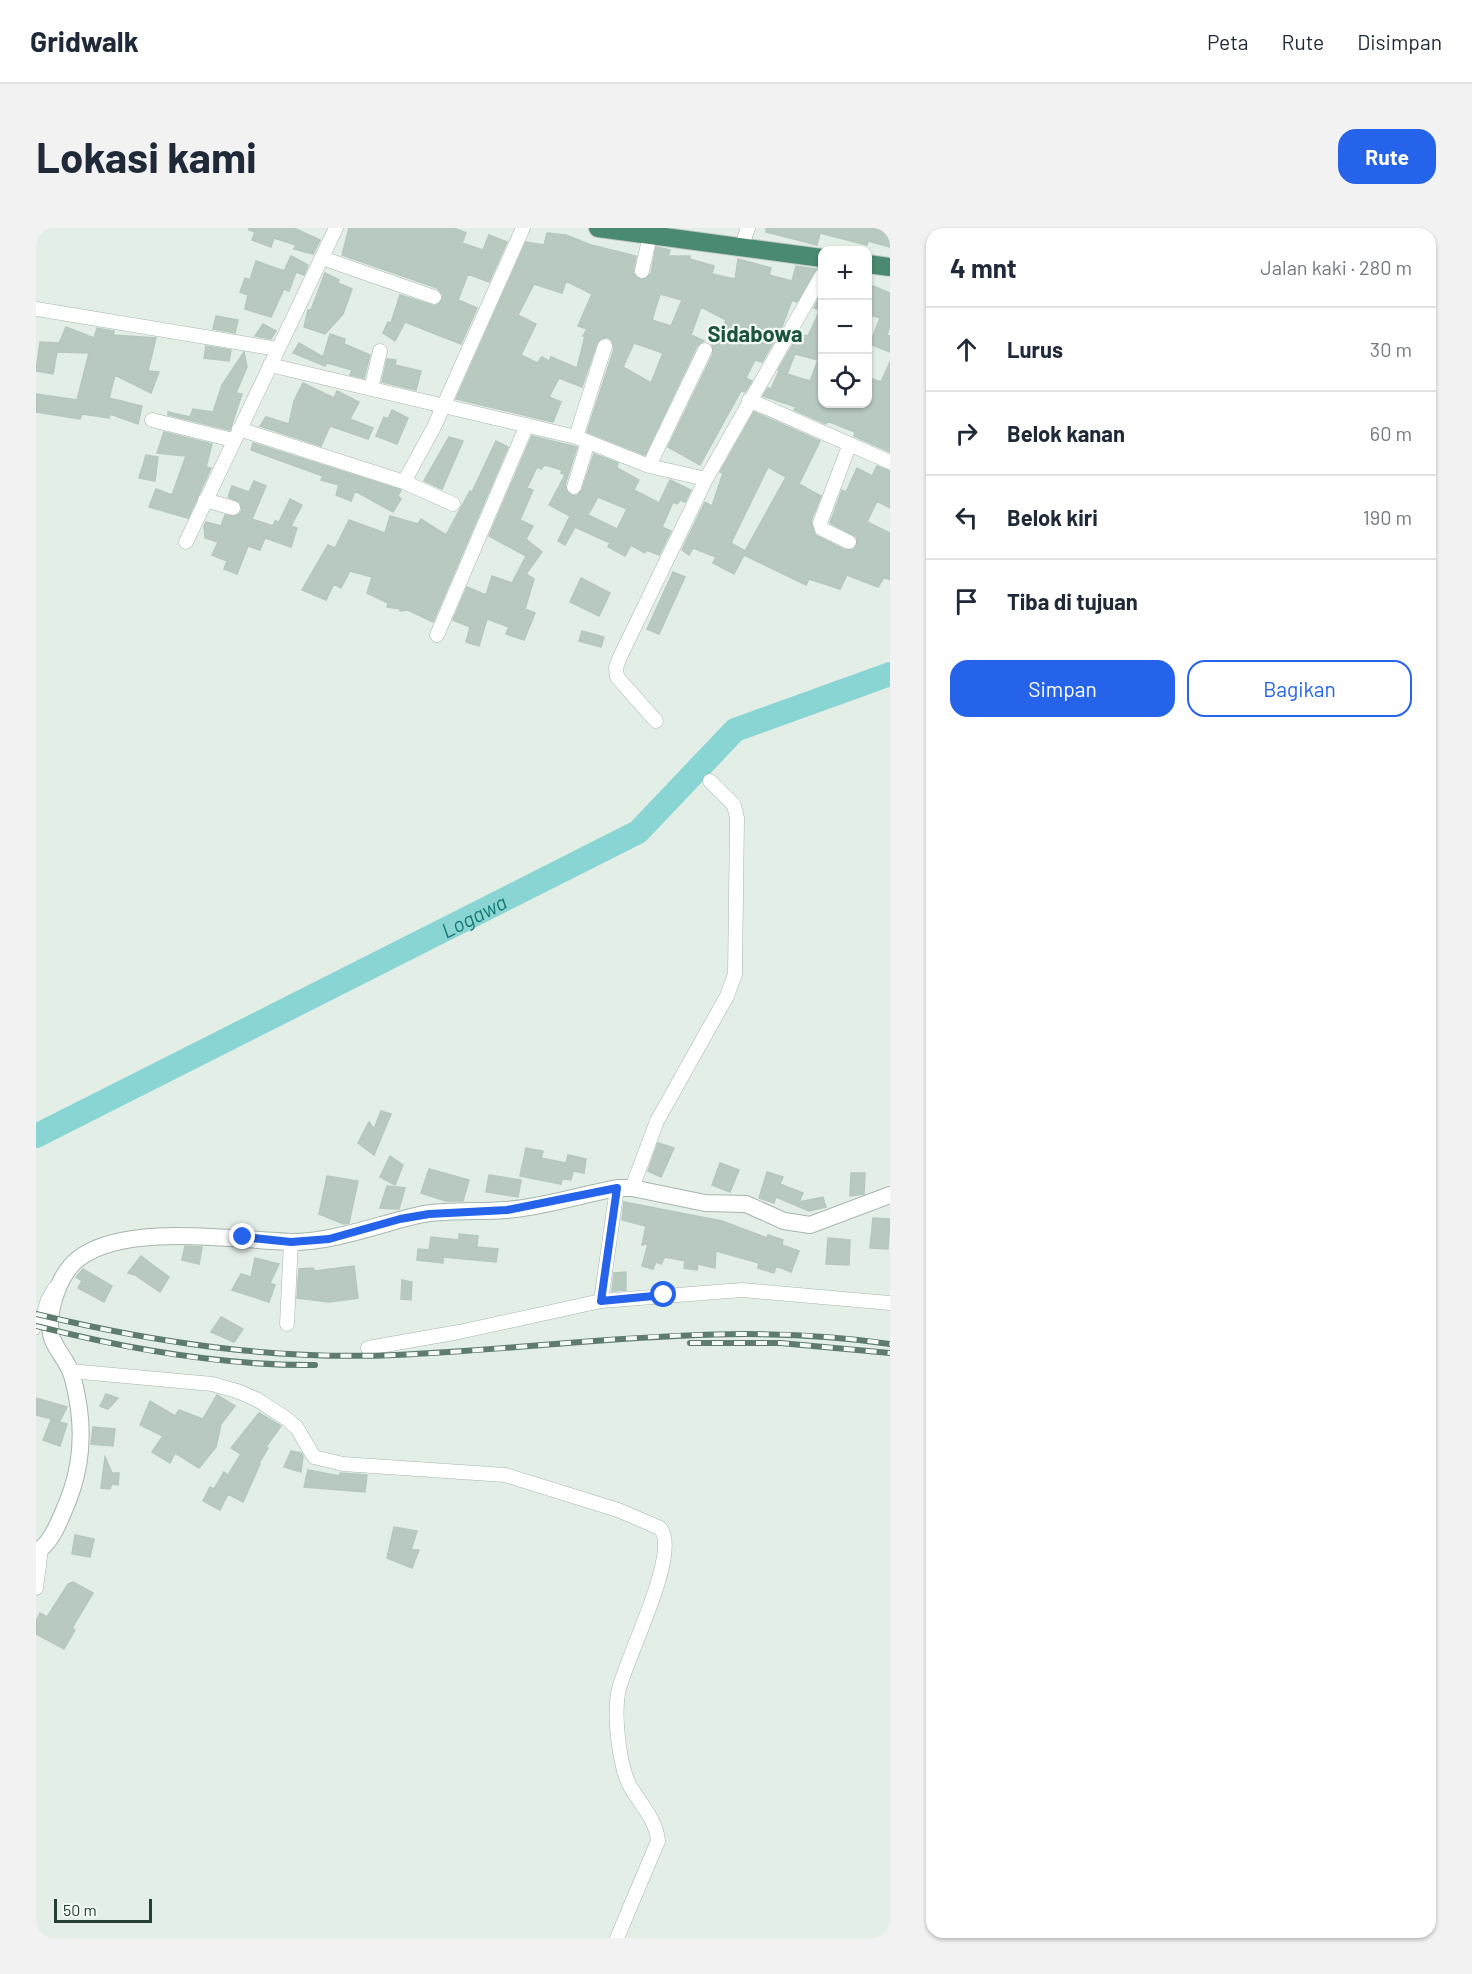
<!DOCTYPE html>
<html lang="id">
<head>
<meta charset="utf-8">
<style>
	:root { --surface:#fff; --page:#f2f2f3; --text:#1f2937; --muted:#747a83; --line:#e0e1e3; --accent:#2563eb }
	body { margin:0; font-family:Barlow,sans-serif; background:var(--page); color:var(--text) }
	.controls { position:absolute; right:18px; top:18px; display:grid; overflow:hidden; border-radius:12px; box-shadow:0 2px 4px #0004 }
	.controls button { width:54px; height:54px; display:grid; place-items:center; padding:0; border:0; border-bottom:2px solid var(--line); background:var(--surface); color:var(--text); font:30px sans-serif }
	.scale { position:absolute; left:18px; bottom:15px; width:98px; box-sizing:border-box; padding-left:6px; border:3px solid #224033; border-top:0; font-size:16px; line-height:21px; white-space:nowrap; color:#224033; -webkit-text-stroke:4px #f4faf6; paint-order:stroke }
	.stop { position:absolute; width:18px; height:18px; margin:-14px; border:4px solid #2563eb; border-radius:50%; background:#fff }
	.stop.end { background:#2563eb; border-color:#fff; box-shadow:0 2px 6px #0008 }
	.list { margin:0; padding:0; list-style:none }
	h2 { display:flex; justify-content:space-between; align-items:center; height:78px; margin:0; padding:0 24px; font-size:26px }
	h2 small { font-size:20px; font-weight:400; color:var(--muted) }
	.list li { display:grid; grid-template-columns:39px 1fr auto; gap:18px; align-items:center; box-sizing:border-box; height:84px; padding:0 24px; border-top:2px solid var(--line) }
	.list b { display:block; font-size:22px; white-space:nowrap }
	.list em { font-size:20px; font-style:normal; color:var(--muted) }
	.actions { display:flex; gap:12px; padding:18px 24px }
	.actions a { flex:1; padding:14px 0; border:2px solid var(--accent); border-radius:18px; text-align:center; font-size:21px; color:var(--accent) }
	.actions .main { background:var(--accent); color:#fff }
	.icon { flex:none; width:33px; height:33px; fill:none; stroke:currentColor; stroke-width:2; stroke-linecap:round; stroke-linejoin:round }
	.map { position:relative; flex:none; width:854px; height:1710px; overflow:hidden; border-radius:18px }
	header { display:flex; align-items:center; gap:36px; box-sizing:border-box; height:84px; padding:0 30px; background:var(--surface); border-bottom:2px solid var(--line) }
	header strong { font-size:28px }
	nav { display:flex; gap:33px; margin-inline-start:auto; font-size:21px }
	.intro { display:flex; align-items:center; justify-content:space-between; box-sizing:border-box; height:144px; padding:0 36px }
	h1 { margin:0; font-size:42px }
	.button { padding:15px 27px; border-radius:18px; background:var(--accent); color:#fff; font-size:21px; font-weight:700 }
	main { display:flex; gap:36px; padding:0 36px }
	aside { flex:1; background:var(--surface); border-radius:18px; box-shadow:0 2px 4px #0004 }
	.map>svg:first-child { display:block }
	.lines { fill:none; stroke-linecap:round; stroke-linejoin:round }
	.river { stroke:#89d5d3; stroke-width:24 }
	.building { fill:#b8c9c0; stroke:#b5c8bd; stroke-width:1.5; fill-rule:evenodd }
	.service-casing { stroke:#a5b6ad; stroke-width:8 }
	.minor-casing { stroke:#a5b6ad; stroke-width:15 }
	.tertiary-casing { stroke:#a5b6ad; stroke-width:18 }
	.trunk-casing { stroke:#c1cac6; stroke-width:20 }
	.service { stroke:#fff; stroke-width:7 }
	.minor { stroke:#fff; stroke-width:14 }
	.tertiary { stroke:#fff; stroke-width:16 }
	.trunk { stroke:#498a70; stroke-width:18 }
	.rail-casing { stroke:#5d7c6e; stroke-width:6 }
	.rail { stroke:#f4faf6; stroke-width:4; stroke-dasharray:11; stroke-linecap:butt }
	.route { stroke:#2563eb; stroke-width:8 }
	.labels { text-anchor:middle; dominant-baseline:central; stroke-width:4.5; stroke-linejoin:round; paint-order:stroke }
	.water-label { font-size:21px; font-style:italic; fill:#197a79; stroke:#f4faf6 }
	.quarter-label { font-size:22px; font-weight:bold; fill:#1d543c; stroke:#f4faf6 }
</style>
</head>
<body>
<header>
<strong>Gridwalk</strong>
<nav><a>Peta</a><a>Rute</a><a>Disimpan</a></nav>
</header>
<div class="intro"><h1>Lokasi kami</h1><a class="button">Rute</a></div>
<main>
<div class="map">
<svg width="854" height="1710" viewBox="0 0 854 1710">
	<rect width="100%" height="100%" fill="#e3eee7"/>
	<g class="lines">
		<path class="river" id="s1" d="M0,908L602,604L699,502L854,446"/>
	</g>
	<path class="building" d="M213,0H258L284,12L277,26L258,21L260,17L238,10L235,19L216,12L219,4L213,2Z
		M313,0H418L430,5L426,15L447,22L453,7L471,14L453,54L432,46L422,72L441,80L425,116L369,94L359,113L347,105L352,94L355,95L364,67L399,78L406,72L407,67L401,60L306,27Z
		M730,0H854V19L832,13L831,17L784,5L781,17L730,4Z
		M511,5L530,7L555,17L600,28L597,45L605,52L615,46L620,19L634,22L632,28H654V31L678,38L676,46L699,51L702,31L735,40L733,47L756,53L760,38L780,41L761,74L756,72L746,99L726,134L719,132L710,150L716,153L709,164L705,163L664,237L632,219L677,126L676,117L679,118L690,92L665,79L655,107L668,113L661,118L609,227L551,204L578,121L576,112L571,109L561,115L546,159L523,150L513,169L525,174L517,194L420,171L490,14L508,17ZM530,53L556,66L542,98L551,101L547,108H549L541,140L515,129L513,133L506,129L501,135L485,127L500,96L482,87L498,56L526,65ZM624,66L646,72L635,98L616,92ZM598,115L627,125L615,155L587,139Z
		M255,28L272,37L268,47L260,44L253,63L248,61L235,89L209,81L212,67L204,64L209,50L214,52L220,33L248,43Z
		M289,45L303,52L302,55L316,61L307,86L289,106L268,99L272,82H275Z
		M837,58L854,65V98L851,107L854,108V124L834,116L844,90L831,86V64L834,65Z
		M786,64V176H831V149L845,154L854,134V224L818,208L819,204L791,193L790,196L758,182L760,179L727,168L732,160L735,161L743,143L751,146L742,142L763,106L772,108L784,82L778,80ZM759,126L782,132L774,153L751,146Z
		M180,88L202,92L199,105L177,101Z
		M227,96L240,103L235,111L219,108Z
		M30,99L58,110L61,100L78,103L77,107L120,110L112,143L123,144L115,165L79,147L73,170L106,178L102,196L74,186L73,190L46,186L44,191L0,184V166L41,172L53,125L21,124L17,146L0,143L4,114L22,115L21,120Z
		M294,106L309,111L308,116L334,127L328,150L314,147L316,142L291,135L289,138L257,125L263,115L287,129Z
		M170,118L195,122L193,133L168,130Z
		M208,124L211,139L200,165L206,166L194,202L132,187V184L154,189L157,181L177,184L186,157Z
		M351,131L360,132L359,137L385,143L380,162L346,154Z
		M267,155L298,170L301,163L323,174L314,191L337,200L332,211L294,198L285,218L224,198L230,189L253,196L258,173Z
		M356,182L372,190L361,216L340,208L348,189L352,191Z
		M718,184L784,213L763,256L785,268L775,293L779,307L809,322L819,321L821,309L794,295L806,262L810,264L821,240L836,248L841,238L854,243V280L841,273L831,294L854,305V352L848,349L842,359L811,347L804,361L773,351L770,357L708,327L698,346L677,335L680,329L657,320L653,327L646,322L669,274L676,278L687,245L684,244ZM732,239L750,249L709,323L695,315Z
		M128,204L176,216L170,239L175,240L152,290L113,279L120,261L136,267L150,228L121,225Z
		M496,208L541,219L529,257L535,267L541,268L546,262L558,226L582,235L581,240L603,252L598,262L623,275L634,252L655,262L649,274L644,272L641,276L637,274L626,299L635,303L623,327L610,322L609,325L595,317L589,328L572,319L574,315L539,299L529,317L522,313L534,288L513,277L529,247L525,245L526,242L509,237L505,241L501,239L491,260L497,262L484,292L497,298L490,311L506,324L490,346L498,351L489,381L499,385L488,412L470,406L473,399L451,391L443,418L430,414L434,399L417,392L431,359L450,367L456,348L476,355L490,328L453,308ZM562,269L591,281L581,301L552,287Z
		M413,209L427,213L406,261L388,253Z
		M460,213L472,219L397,394L372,382L364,383V381L351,379L352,375L331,365L336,349L314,343L305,360L298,356L290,372L266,362L292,317L299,320L313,292L349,305L354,288L382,296L385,291L410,307L434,263L436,264Z
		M217,215L365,262L362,268L365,271L357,284L319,263L315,273L300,267L303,257L285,252L287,248L215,222Z
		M110,227L122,229L119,253L103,250Z
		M218,253L230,258L216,291L237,298L239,293L243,294L254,271L266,277L255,298L261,300L255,319L229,310L224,322L212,318L201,346L188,341L191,333L176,327L182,314L169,310L168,298L170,294L185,298L189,287H203L206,282L204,274L192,269L196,258L213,264Z
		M637,344L649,349L623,406L611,401Z
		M545,350L574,365L563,388L534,374Z
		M546,403L568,409L565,419L543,413Z
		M345,883L355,886L338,927L322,915L333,894L338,901Z
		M622,915L638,920L625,949L612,943Z
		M490,920L507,923L505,930L530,935L532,927L550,931L548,945L537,943L535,952L526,951L525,956L484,948Z
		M354,928L367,937L359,957L344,949Z
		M684,935L703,942L694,964L676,957Z
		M393,941L433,952L427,973H410L385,965Z
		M731,944L747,949L744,956L767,965L763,974L787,969L790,979L773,983L740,969L738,975L723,970Z
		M815,945H829L828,966L814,968Z
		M453,947L485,952L482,969L450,964Z
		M291,948L322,953L313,995L308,996L283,986Z
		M351,958L369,960L363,981L344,980Z
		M588,974L686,993L731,1010L732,1007L747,1012L746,1017L763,1023L755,1044L740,1038L738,1045L722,1040L723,1035L680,1023L679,1040L662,1036L661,1042L648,1040L649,1033L629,1029L625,1036L620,1034L617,1041L606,1038L612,1016L606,1017L610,998L586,992Z
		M837,990L854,991L852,1021L834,1020Z
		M423,1006L442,1008L441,1019L462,1021L460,1034L407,1029V1035L381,1032L382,1021L393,1022L395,1009L423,1012Z
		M792,1010L814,1012L813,1037L790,1036Z
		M149,1018L166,1019L163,1036L146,1032Z
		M105,1028L133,1049L124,1064L99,1047L92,1045Z
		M219,1030L243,1036L234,1055L239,1057L233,1074L196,1062L205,1046L215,1049Z
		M318,1038L322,1070L293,1074L261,1070L263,1041L277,1040L278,1043Z
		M47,1041L76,1058L68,1074L42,1060L46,1053L40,1049Z
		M590,1044V1062L576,1063L578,1045Z
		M366,1052L376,1054L375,1072L365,1071Z
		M185,1089L207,1101L198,1114L175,1104Z
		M70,1166L82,1170L72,1181L64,1178Z
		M181,1167L199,1178L185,1196L180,1219L163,1240L139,1225L134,1235L116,1224L127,1208L104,1197L114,1173L139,1188L143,1182L167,1191Z
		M0,1170L31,1179L24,1193L0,1187Z
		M223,1185L245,1198L230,1219L232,1220L223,1235L224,1236L207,1274L192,1266L184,1282L167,1273L174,1259L178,1261L188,1244L192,1247L205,1226L195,1220Z
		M15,1192L31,1196L24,1218L7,1212Z
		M57,1199L79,1201L77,1218L55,1216Z
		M255,1223L265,1225L267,1228L265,1244L248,1239Z
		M69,1229L76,1245H83L82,1257L76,1256L74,1261L65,1260Z
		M272,1242L304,1248V1245L331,1247L329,1264L268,1259Z
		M358,1299L381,1303L375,1322H383L376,1340L351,1330Z
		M39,1307L58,1311L54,1329L36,1326Z
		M37,1354L57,1365L36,1400L39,1402L28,1421L0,1406V1393L4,1385L11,1389L32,1356Z"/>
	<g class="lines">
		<defs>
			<path id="service" d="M0,1103L8,1072L16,1058"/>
			<path id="minor" d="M706,17L712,0
				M286,30L398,69
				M606,43L614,7
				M0,81L242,121
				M234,137L540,209L613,238L670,251
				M335,161L344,123
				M713,172L854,234
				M116,192L197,212
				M203,201L368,254L417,276
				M540,209L569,118
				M613,238L669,122
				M368,254L398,199L487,0
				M538,259L552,214
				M169,272L197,280
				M150,314L300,0
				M813,314L786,301L784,295L813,218
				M401,407L491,197
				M620,493L581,449L580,440L583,431L670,251L786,47
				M596,960L621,893L691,768L699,746L701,590L698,577L674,553
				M565,1073L581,960
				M251,1096L255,1014
				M332,1120L423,1104L565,1073L706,1062L854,1075
				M34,1143L176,1156L201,1163L220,1171L251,1191L261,1200L278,1229L307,1236L469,1247L582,1282L624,1300C646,1324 588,1433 582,1465C578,1490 583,1539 595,1560C605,1576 621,1594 622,1613L581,1710
				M0,1360L5,1321"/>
			<path id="tertiary" d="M0,1323C12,1319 21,1299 26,1287C42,1252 48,1220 43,1181C41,1168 39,1154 34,1142C29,1131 20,1121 16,1110C9,1086 23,1046 42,1031C88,994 199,1012 255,1014C301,1014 344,995 388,986C415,982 443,984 470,982C508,979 544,967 581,960H596L669,975L710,976L748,993L774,997L854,967"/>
			<path id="trunk" d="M562,0L786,30
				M832,36L854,39"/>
		</defs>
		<use href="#service" class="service-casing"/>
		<use href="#minor" class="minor-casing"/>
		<use href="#tertiary" class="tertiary-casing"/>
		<use href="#trunk" class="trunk-casing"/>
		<use href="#service" class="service"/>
		<use href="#minor" class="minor"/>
		<use href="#tertiary" class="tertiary"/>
		<use href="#trunk" class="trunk"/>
		<defs>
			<path id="rail" d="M0,1086C120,1115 236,1132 360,1127C525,1120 689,1091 854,1116
				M0,1098C91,1121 185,1138 279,1137
				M654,1115H744L854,1125"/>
		</defs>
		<use href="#rail" class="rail-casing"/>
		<use href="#rail" class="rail"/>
	</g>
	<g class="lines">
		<path class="route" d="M207,1009L255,1014L293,1011L364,991L393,986L471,982L581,960L565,1073L628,1067"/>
	</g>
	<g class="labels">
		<g class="water-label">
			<text stroke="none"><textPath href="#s1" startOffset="490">Logawa</textPath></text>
		</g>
		<g class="quarter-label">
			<text x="719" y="105">Sidabowa</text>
		</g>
	</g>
</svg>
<div class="controls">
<button>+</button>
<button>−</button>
<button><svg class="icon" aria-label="locate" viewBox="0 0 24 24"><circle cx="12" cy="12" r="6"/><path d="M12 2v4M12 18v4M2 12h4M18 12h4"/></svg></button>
</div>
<div class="scale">50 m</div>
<div class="stop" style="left:628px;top:1067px"></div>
<div class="stop end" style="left:207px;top:1009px"></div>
</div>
<aside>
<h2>4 mnt<small>Jalan kaki · 280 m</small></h2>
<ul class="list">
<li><svg class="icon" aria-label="ahead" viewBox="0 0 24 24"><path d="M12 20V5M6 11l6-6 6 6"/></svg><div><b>Lurus</b></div><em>30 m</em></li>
<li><svg class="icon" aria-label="right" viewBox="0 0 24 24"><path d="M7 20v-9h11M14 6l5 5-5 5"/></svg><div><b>Belok kanan</b></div><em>60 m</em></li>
<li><svg class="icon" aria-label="left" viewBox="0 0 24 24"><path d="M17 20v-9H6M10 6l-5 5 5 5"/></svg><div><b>Belok kiri</b></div><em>190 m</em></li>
<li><svg class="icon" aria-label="arrive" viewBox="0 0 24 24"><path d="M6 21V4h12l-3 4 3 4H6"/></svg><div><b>Tiba di tujuan</b></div></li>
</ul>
<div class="actions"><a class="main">Simpan</a><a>Bagikan</a></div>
</aside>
</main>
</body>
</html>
